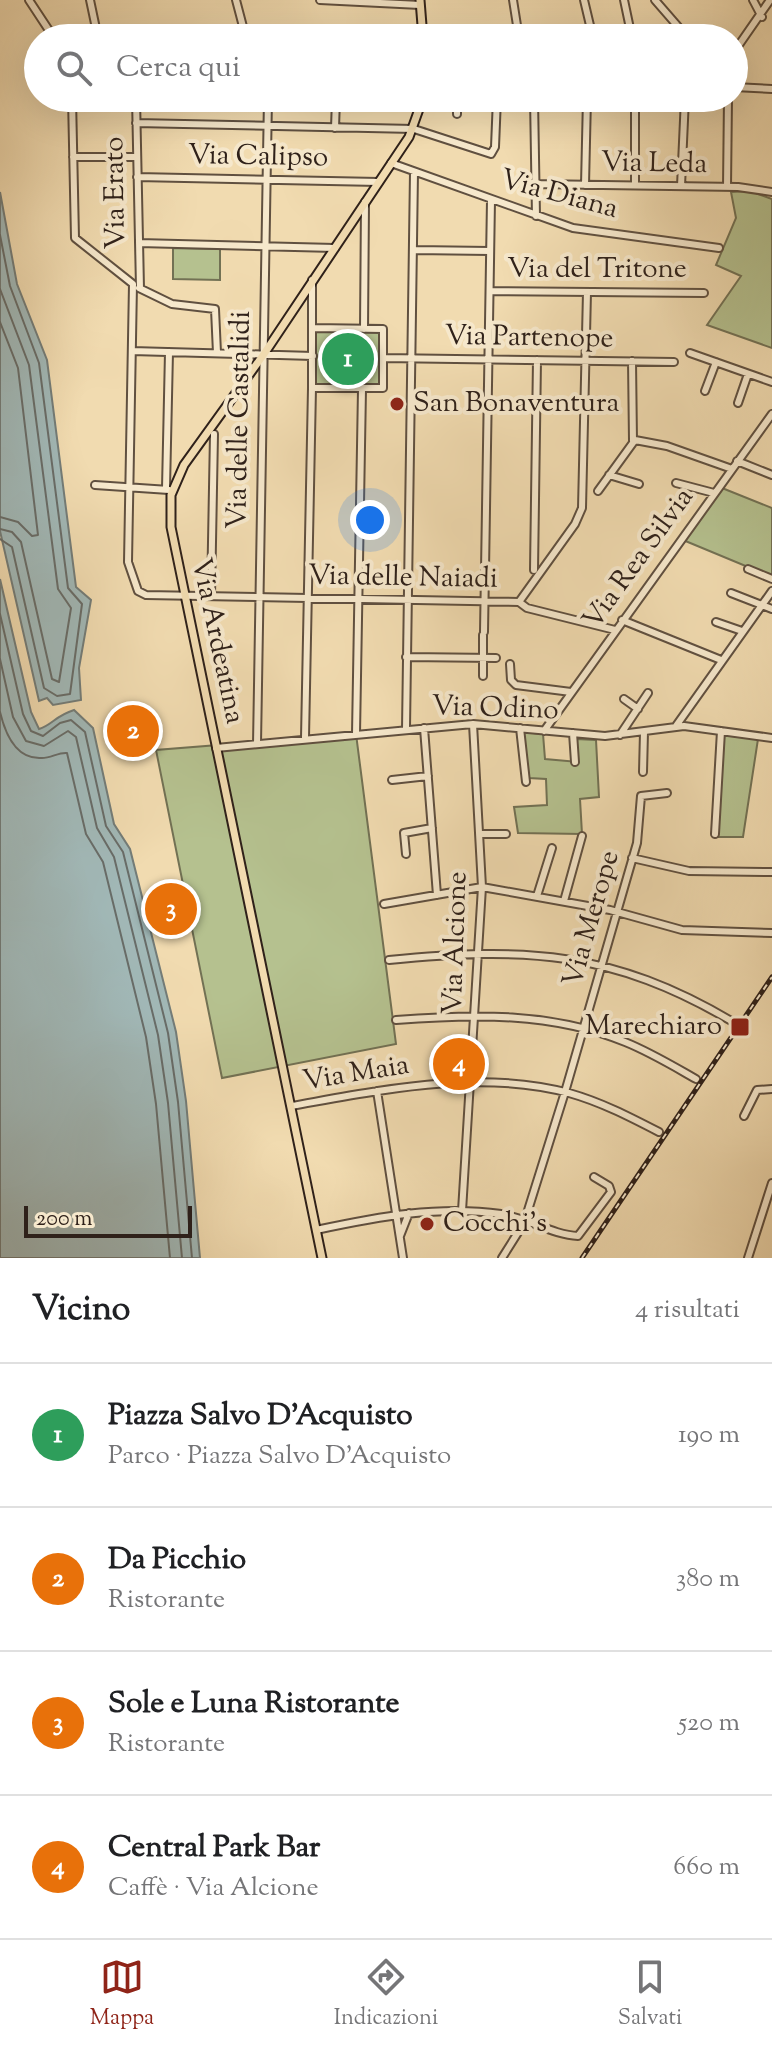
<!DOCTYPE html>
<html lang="it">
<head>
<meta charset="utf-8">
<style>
	:root { --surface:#fff; --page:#f6f6f6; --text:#202124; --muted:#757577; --line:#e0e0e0; --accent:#8f2418 }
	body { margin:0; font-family:"Sorts Mill Goudy",serif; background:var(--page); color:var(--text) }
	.scale { position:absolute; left:24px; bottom:20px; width:168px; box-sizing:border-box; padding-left:8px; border:4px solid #2f211a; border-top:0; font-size:22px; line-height:28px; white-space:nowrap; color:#2f211a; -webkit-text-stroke:6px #f6e8cc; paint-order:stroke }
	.you { position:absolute; left:370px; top:520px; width:28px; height:28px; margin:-20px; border:6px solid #fff; border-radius:50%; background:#1a73e8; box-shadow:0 0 0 12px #1a73e833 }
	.badge { display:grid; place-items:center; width:52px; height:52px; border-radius:50%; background:var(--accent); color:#fff; font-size:26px; font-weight:700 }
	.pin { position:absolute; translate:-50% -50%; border:4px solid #fff; box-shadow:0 2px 8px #0006 }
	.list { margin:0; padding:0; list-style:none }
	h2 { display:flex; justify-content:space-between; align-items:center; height:104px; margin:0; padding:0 32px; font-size:34px }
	h2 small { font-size:26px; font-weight:400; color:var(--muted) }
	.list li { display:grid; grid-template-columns:52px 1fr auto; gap:24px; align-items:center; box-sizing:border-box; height:144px; padding:0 32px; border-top:2px solid var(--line) }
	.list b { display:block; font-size:30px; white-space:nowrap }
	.list p { margin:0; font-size:26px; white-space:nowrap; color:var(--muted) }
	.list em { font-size:26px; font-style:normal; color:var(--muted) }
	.icon { flex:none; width:44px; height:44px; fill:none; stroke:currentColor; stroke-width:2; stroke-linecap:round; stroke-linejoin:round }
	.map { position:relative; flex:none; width:772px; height:1258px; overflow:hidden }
	.search { position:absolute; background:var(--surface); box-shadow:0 8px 32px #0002; left:24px; right:24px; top:24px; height:88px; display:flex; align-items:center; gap:20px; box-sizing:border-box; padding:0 28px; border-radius:44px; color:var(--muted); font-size:30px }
	.sheet { height:680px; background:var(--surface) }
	nav { display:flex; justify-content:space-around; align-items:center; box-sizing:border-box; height:112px; border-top:2px solid var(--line); background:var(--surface); font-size:22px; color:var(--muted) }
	nav a { display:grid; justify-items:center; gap:4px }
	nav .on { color:var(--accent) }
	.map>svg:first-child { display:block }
	.green { fill:#b5c18f; stroke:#727154; stroke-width:2 }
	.water { fill:#a1b8b7; stroke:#737c78; stroke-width:2 }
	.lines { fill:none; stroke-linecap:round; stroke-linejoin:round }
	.shore { stroke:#686c68; stroke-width:2 }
	.minor-casing { stroke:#605040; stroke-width:10 }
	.major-casing { stroke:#2f211a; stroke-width:11 }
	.minor { stroke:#f6e8cc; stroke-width:6 }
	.major { stroke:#f1dbb0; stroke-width:7 }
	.rail-casing { stroke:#2f211a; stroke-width:5 }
	.rail { stroke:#f6e8cc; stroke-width:2; stroke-dasharray:6; stroke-linecap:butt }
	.poi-dot { fill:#8f2418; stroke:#f6e8cc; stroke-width:3 }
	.labels { text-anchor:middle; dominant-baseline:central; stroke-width:8; stroke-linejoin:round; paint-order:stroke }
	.street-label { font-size:28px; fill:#2f211a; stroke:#f6e8cc }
	.poi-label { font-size:28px; fill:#2f211a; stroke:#f6e8cc; text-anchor:start }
</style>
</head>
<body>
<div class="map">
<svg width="772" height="1258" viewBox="0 0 772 1258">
	<rect width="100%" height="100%" fill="#f1dbb0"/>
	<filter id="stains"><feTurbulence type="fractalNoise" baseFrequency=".0025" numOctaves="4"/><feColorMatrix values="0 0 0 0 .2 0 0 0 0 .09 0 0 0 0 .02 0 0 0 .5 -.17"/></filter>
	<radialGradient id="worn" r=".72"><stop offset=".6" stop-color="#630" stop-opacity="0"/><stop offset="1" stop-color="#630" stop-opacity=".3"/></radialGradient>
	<path class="green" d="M750,191L772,199V348L707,325L741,276L716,265L736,218L731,192Z
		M173,248L220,249V280L173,279Z
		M313,328L383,329V388H312Z
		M722,488L772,508V577L683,540Z
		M523,732L543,734L545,759L578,762L576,739L596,740L599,797L580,799L582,834L518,833L514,807L547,805L546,779L529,778Z
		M356,734L396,1044L222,1078L156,750Z
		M724,735L758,739L743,837H717Z"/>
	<path class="water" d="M0,192L17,284L47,360L76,587L91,600L79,668L81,700L53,705L47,698L39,701L0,531Z
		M0,579L31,712L39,729C52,725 55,716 74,710L93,728L114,824L130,849L176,1032L186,1101L200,1258H0Z"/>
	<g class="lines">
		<path class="shore" d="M0,235L10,286L39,363L68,588L82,604L70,694L57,696L44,688L12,547L0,539
			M0,289L29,365L58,589L71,608L59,682L52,679L21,542L12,532L0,529
			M0,322L18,368L38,535L32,536L18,522L0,517
			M0,614L23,714L31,731L43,736L60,723L71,720L85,732L106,826L123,852L168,1033L178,1102L192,1258
			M0,659L13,717L26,741L44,746L68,731L76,737L97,828L114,857L158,1035L168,1103L182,1258
			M0,712C5,733 16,760 42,758C51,758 59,752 67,753L86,834L103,862L146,1037L156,1104L170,1258"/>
		<defs>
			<path id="minor" d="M29,0L54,38
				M90,0L98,38
				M236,0L246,38
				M320,0L420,5
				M513,0L519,38
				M584,0L593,38
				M624,0L632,38
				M655,0L688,38
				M753,0L762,17
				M530,38H544
				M564,38L574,37
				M734,52L770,0
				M734,87L772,89
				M72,98L75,238L133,284L128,562L138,591L146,595L519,602L527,608L615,630
				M136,98L140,288
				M457,98V114
				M534,98L536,216
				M136,123L414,129L491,154L495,147L497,98
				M335,128L336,99
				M73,157H137
				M391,163L573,228L719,248
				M137,177L379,182
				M535,184L738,187L772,192
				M585,185L587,98
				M635,185V98
				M681,186L685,98
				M727,187L728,98
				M139,243L335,248
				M414,250L490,251
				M312,280V388H383V329L313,328
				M139,288L172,304L215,309L217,353
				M490,291L704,293
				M364,329L365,202
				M132,351L313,356
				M690,353L772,382
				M383,358L674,362
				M632,361L633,441
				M705,391L716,362
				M738,403L748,374
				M737,461L772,475
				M609,475L639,484
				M676,483L714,493
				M95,485L169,490
				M166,488L169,352
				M598,491L635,440L667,446L732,469
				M748,569L772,579
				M534,570L537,360
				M731,593L772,609
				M211,596L214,434
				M519,602L575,524L582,508L587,292
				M622,620L721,660
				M716,622L742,631
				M484,632L491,200
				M406,657L496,658
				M510,664L511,680L516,685L571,692
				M483,676V635
				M624,699L638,709
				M676,726L772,591
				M424,728L437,895
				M520,728L526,782
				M406,729L414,172
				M544,731L772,414
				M573,733L575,762
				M356,734L362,389
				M620,735L648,693
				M305,738L312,388
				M257,744L268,98
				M216,748L473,724L605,736L684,726L772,738
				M643,772L644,732
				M392,780L428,776
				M480,834H506
				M715,834L721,731
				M406,854L404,833L432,828
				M632,858L689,871L772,872
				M537,896L552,848
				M564,901L582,836
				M384,904L482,887L610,910L682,930L772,933
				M389,960C524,947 612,950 733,1022
				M396,1020C473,1014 552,1012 625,1042C650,1052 673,1066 696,1079
				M377,1091L403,1258
				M291,1106C382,1090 478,1069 569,1093C601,1102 630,1117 659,1132
				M744,1116L757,1090L772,1089
				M462,1211L482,887L473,724
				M316,1230C377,1217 439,1205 501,1214C527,1218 553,1235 578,1236L611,1192L609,1186L594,1177
				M400,1236L409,1213
				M502,1258L524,1223L565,1092L637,843L641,796L667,793
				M748,1258L772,1183"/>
			<path id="major" d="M420,0L423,38
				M322,1258L171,527V495L184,465L264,354L409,137L423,98"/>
		</defs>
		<use href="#minor" class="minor-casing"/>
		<use href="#major" class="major-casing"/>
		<use href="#minor" class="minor"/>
		<use href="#major" class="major"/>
		<defs>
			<path id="rail" d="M582,1258L772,977"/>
		</defs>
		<use href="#rail" class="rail-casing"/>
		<use href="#rail" class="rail"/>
	</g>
	<g class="poi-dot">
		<circle cx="397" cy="404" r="8"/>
		<rect x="730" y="1017" width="20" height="20" rx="4"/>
		<circle cx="427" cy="1224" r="8"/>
	</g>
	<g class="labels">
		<g class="street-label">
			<text transform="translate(258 157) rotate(1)">Via Calipso</text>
			<text transform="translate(654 164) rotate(1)">Via Leda</text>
			<text transform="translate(116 193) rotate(-91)">Via Erato</text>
			<text transform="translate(559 195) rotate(15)">Via Diana</text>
			<text x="597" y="270">Via del Tritone</text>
			<text transform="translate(529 338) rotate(1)">Via Partenope</text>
			<text transform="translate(240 420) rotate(-89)">Via delle Castalidi</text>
			<text transform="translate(639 559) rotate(-54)">Via Rea Silvia</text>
			<text transform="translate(403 578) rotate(1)">Via delle Naiadi</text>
			<text transform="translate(217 641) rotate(78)">Via Ardeatina</text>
			<text transform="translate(495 709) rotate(2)">Via Odino</text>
			<text transform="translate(592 919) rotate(-74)">Via Merope</text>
			<text transform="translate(456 943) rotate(-88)">Via Alcione</text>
			<text transform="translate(356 1074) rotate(-9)">Via Maia</text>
		</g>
		<g class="poi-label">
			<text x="413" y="404">San Bonaventura</text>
			<text x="722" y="1027" text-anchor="end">Marechiaro</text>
			<text x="443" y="1224">Cocchi’s</text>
		</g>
	</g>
	<rect width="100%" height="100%" filter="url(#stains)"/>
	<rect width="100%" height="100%" fill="url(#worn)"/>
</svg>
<div class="scale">200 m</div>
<div class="you"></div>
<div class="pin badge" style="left:348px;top:359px;background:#2e9e5b">1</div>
<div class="pin badge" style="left:133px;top:731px;background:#e8710a">2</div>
<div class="pin badge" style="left:171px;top:909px;background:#e8710a">3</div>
<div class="pin badge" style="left:459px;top:1064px;background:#e8710a">4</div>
<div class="search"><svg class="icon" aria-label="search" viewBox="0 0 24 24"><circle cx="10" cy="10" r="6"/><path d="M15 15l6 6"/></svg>Cerca qui</div>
</div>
<section class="sheet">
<h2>Vicino<small>4 risultati</small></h2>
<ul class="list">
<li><span class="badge" style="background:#2e9e5b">1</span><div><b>Piazza Salvo D'Acquisto</b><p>Parco · Piazza Salvo D'Acquisto</p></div><em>190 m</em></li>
<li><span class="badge" style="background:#e8710a">2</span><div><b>Da Picchio</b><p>Ristorante</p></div><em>380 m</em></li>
<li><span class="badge" style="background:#e8710a">3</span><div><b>Sole e Luna Ristorante</b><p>Ristorante</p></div><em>520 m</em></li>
<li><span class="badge" style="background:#e8710a">4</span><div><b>Central Park Bar</b><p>Caffè · Via Alcione</p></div><em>660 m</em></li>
</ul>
</section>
<nav>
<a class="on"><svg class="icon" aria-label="map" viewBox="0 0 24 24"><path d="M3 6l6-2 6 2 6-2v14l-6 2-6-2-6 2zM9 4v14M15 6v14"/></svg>Mappa</a>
<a><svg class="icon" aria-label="directions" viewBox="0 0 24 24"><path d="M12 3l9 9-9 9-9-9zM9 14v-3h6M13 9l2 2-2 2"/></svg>Indicazioni</a>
<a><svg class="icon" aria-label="saved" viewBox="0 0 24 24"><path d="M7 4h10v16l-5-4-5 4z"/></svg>Salvati</a>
</nav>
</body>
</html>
